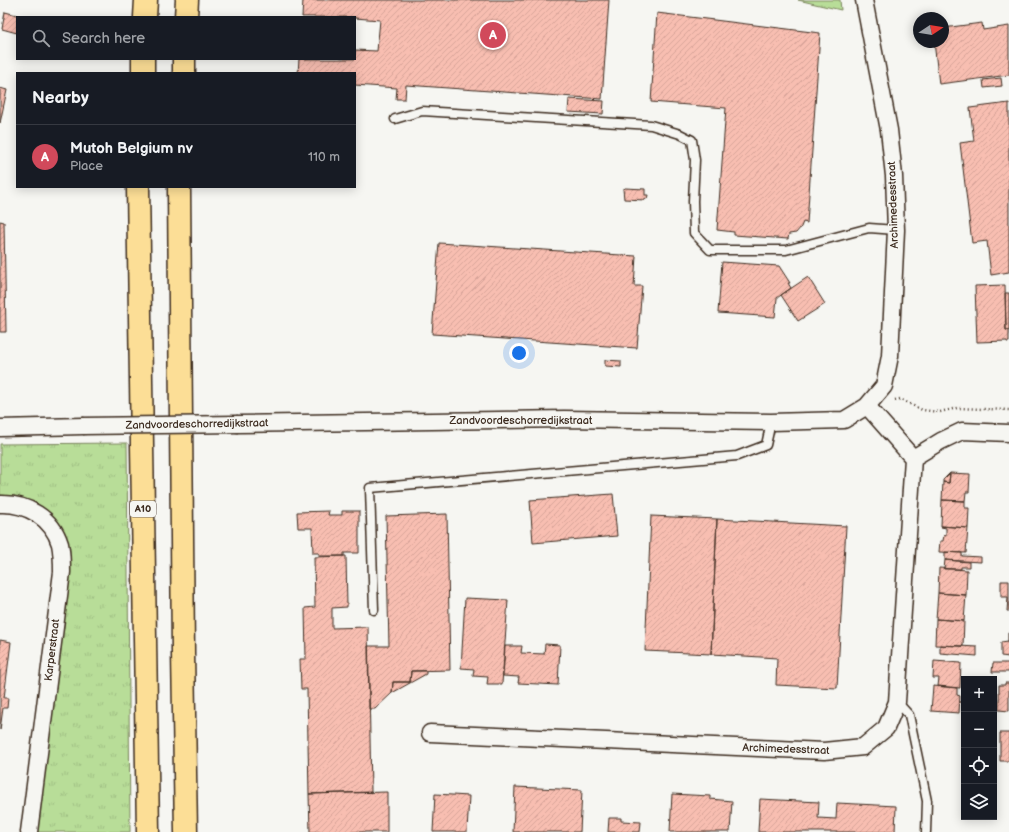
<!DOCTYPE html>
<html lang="en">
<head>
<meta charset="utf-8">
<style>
	:root { --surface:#171b24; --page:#20242c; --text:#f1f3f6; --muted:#9ea1a6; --line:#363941; --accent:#d1495b }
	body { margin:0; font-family:"Balsamiq Sans",sans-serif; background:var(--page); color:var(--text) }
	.controls { position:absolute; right:12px; bottom:12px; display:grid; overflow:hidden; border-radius:0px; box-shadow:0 2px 10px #0003 }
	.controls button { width:36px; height:36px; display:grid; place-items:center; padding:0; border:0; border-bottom:1px solid var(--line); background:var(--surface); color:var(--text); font:20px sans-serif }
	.compass { position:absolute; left:913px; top:12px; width:36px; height:36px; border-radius:50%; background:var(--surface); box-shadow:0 2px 10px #0003; rotate:78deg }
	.you { position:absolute; left:519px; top:353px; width:14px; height:14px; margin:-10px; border:3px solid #fff; border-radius:50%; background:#1a73e8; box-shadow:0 0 0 6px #1a73e833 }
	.badge { display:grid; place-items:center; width:26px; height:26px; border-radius:50%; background:var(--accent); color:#fff; font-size:13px; font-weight:700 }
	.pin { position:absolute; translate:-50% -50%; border:2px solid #fff; box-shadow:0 1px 4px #0006 }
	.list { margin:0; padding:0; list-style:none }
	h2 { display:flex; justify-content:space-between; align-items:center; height:52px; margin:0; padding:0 16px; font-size:17px }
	h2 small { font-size:13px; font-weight:400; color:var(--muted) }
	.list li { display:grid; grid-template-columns:26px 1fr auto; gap:12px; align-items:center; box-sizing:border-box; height:64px; padding:0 16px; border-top:1px solid var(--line) }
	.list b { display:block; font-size:15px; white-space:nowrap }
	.list p { margin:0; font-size:13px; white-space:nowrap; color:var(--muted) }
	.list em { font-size:13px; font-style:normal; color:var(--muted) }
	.icon { flex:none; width:22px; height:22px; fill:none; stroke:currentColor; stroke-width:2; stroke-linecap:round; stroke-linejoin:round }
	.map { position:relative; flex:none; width:1009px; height:832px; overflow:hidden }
	.search { position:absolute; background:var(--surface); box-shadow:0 2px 10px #0003; left:16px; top:16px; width:340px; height:44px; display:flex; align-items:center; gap:10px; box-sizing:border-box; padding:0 14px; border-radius:0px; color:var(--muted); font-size:15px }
	.panel { position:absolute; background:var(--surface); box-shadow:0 2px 10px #0003; left:16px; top:72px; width:340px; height:116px; border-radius:0px }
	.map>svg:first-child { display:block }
	.grass { fill:url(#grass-tufts); stroke:#7a845b }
	.building { fill:url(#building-hatch); stroke:#3b2a1e }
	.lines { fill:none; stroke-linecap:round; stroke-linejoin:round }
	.service-casing { stroke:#3b2a1e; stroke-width:11 }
	.minor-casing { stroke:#3b2a1e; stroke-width:19 }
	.motorway-casing { stroke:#3b2a1e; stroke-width:25 }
	.path { stroke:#3b2a1e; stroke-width:2.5; stroke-dasharray:1 3; stroke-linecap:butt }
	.service { stroke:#f6f6f2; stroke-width:8 }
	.minor { stroke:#f6f6f2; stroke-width:16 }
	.motorway { stroke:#fcde96; stroke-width:22 }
	.minor-bridge-casing { stroke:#3b2a1e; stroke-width:19; stroke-linecap:butt }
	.minor-bridge { stroke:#f6f6f2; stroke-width:16 }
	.labels { text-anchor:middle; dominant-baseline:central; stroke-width:3; stroke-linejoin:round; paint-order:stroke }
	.shield { fill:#f6f6f2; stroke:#73675e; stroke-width:1 }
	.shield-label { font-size:10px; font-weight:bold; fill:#3b2a1e }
	.street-label { font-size:11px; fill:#3b2a1e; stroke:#f6f6f2 }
</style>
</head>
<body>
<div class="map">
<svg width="1009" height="832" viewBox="0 0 1009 832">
	<defs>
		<pattern id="grass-tufts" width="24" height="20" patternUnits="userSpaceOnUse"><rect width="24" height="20" fill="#b8dd98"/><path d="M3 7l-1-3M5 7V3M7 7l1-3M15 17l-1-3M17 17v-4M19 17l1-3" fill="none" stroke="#9fbe83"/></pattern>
		<pattern id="building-hatch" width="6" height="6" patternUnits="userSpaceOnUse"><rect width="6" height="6" fill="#f8beb1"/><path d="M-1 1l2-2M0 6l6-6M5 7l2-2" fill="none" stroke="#d6a398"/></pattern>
	</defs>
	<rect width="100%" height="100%" fill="#f6f6f2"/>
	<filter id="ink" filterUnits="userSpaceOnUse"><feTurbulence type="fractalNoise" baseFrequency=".025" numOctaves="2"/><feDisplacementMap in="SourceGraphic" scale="8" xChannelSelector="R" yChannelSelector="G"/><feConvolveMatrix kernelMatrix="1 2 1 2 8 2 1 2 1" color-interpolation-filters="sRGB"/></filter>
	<g filter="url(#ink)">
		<path class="grass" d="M798,0H840L841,10Z
			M127,443L130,832H37L70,567V551L65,533L44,510L0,498V444Z"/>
		<path class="building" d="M303,0H609L602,99L406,85L405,99H396L397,88L355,85V73H298L299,59H355V50L377,51L380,20L355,18V17H302Z
			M5,12L25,17H17V33L2,29Z
			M657,13L820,33L807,223L803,222L801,227L796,233L789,234L788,239L734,235V232L717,230L726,108L651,102Z
			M982,23L983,30L1009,26V75L939,84L934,42H943V28Z
			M1001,78L1002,86L984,88L983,80Z
			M0,88L7,90L0,123Z
			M569,99L604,101L603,114L568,112Z
			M1009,103V272L991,275L987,241L972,243L960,143L974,141L970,108Z
			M625,188L645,189V195H648L647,199L645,198V200L624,199L623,189H624Z
			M0,221L4,222L6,332H0Z
			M439,243L636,256L634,286H642L637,348L432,334Z
			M722,262L779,266L790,283H788L791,288L777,298L775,317L718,313Z
			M808,277L825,304L798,321L781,295Z
			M1005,285L1006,330H1009V342H1007V341L977,342L975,286Z
			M1005,293H1009V330H1006Z
			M605,360L621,361V367L605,366Z
			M950,473L949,483L943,482V480Z
			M950,473L970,474L969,492H966L965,501L942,500L943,482L949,483Z
			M613,494L617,536L533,543L530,500Z
			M942,500L965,501V508H969L968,528L941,526Z
			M329,511L328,515H342V511H359V553H344V556H319V553H313L312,528H298L297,512Z
			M447,514L450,670L411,671L410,682H393L392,693L375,709H369L368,646H389L386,516Z
			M651,516L717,519L711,654L645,651Z
			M717,519L846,526L837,688L776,685L777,658L711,654Z
			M941,526L968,528L966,553L939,552L940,541H943L944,535L946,536V528L941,527Z
			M945,552L962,553V556L981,557V562L945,560Z
			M344,556H346L347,607L332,608V628L368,627L371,792L309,794L307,689H301L300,659H306L305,608L315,607L314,557Z
			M945,560L969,562V567H961V569H944Z
			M939,568L967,570L966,595L938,593Z
			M1001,581H1009V611H1007L1008,597H1001Z
			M938,593L966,595L964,621L936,619Z
			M465,598L508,600L502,684H487L488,677L473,676L474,669L461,668Z
			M936,619L964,621L963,646L935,645Z
			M1008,633H1009V657L1001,656V642L1008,641Z
			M0,640L11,642L4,698H8L7,708H3L0,730Z
			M545,644L560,645L558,685L518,683L519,677L503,676L505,646H522L521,653L544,654Z
			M940,645L977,647V656L940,653Z
			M934,661L961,663L960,688L938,686L939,678H933Z
			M993,663H1009V672H992Z
			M411,671H426V674L392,693L393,682H410Z
			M1005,683H1009V711L999,710V685H1005Z
			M933,686L957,688V695L960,696L959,713L931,711Z
			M1000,733H1009V761H1000Z
			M515,787L582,790L580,832H513Z
			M387,792V832H310L309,794Z
			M435,794L469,796L467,832H433Z
			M672,794L710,796V799L732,801L730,832H670Z
			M760,799L819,802L818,818L836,819L837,803L896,806L895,832H758Z
			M609,818H621V821L641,822L640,832H608Z"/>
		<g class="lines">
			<defs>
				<path id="service" d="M395,119L422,111L651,125L680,134L692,140L695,160L693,201L694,233L710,250H786L869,228L896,230
					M374,610L370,488L737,456L766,445L771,422
					M897,702L909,715L927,801L926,832"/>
				<path id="minor" d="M867,406L913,458
					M238,424L564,419L771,422L844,420L867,406L884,386L890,356L896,230L894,176L889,130L864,0
					M0,428L83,426
					M913,458L941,441L962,431L1009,433
					M0,504C27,503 52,518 60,544C62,553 62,563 62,572L29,832
					M430,733L824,751L863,747L886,728L897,702L913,458"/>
				<path id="motorway" d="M145,17L146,0
					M186,17L187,0
					M143,73V59
					M184,73V59
					M138,187L148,832
					M179,187L183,653L186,832"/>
			</defs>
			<use href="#service" class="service-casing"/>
			<use href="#minor" class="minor-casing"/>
			<use href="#motorway" class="motorway-casing"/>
			<path class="path" d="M895,400L900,399L922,410L940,412L957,408L1009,410"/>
			<use href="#service" class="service"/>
			<use href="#minor" class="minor"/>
			<use href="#motorway" class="motorway"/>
			<defs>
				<path id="minor-bridge" d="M83,426L238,424"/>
			</defs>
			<use href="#minor-bridge" class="minor-bridge-casing"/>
			<use href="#minor-bridge" class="minor-bridge"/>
		</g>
	</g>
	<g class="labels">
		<rect class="shield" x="130" y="501" width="26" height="16" rx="3"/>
		<g class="shield-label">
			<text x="143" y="509">A10</text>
		</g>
		<g class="street-label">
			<text transform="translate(893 205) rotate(-92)">Archimedesstraat</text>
			<text x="521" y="420">Zandvoordeschorredijkstraat</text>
			<text transform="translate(197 424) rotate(-1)">Zandvoordeschorredijkstraat</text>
			<text transform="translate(52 650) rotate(-83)">Karperstraat</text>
			<text transform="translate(786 749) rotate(2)">Archimedesstraat</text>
		</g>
	</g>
</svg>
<div class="controls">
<button>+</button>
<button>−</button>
<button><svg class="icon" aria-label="locate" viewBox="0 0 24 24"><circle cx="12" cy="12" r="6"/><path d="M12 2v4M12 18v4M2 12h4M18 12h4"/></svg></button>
<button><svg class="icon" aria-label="layers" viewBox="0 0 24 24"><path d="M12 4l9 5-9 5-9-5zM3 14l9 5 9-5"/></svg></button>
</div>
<svg class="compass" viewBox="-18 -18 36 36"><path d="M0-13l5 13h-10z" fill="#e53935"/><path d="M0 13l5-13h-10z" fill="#9ea1a6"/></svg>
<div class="you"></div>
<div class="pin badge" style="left:493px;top:35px">A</div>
<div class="search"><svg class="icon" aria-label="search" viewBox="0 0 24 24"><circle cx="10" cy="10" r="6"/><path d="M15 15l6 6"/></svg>Search here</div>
<section class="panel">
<h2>Nearby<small></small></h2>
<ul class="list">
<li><span class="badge">A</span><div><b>Mutoh Belgium nv</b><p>Place</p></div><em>110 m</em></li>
</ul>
</section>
</div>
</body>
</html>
